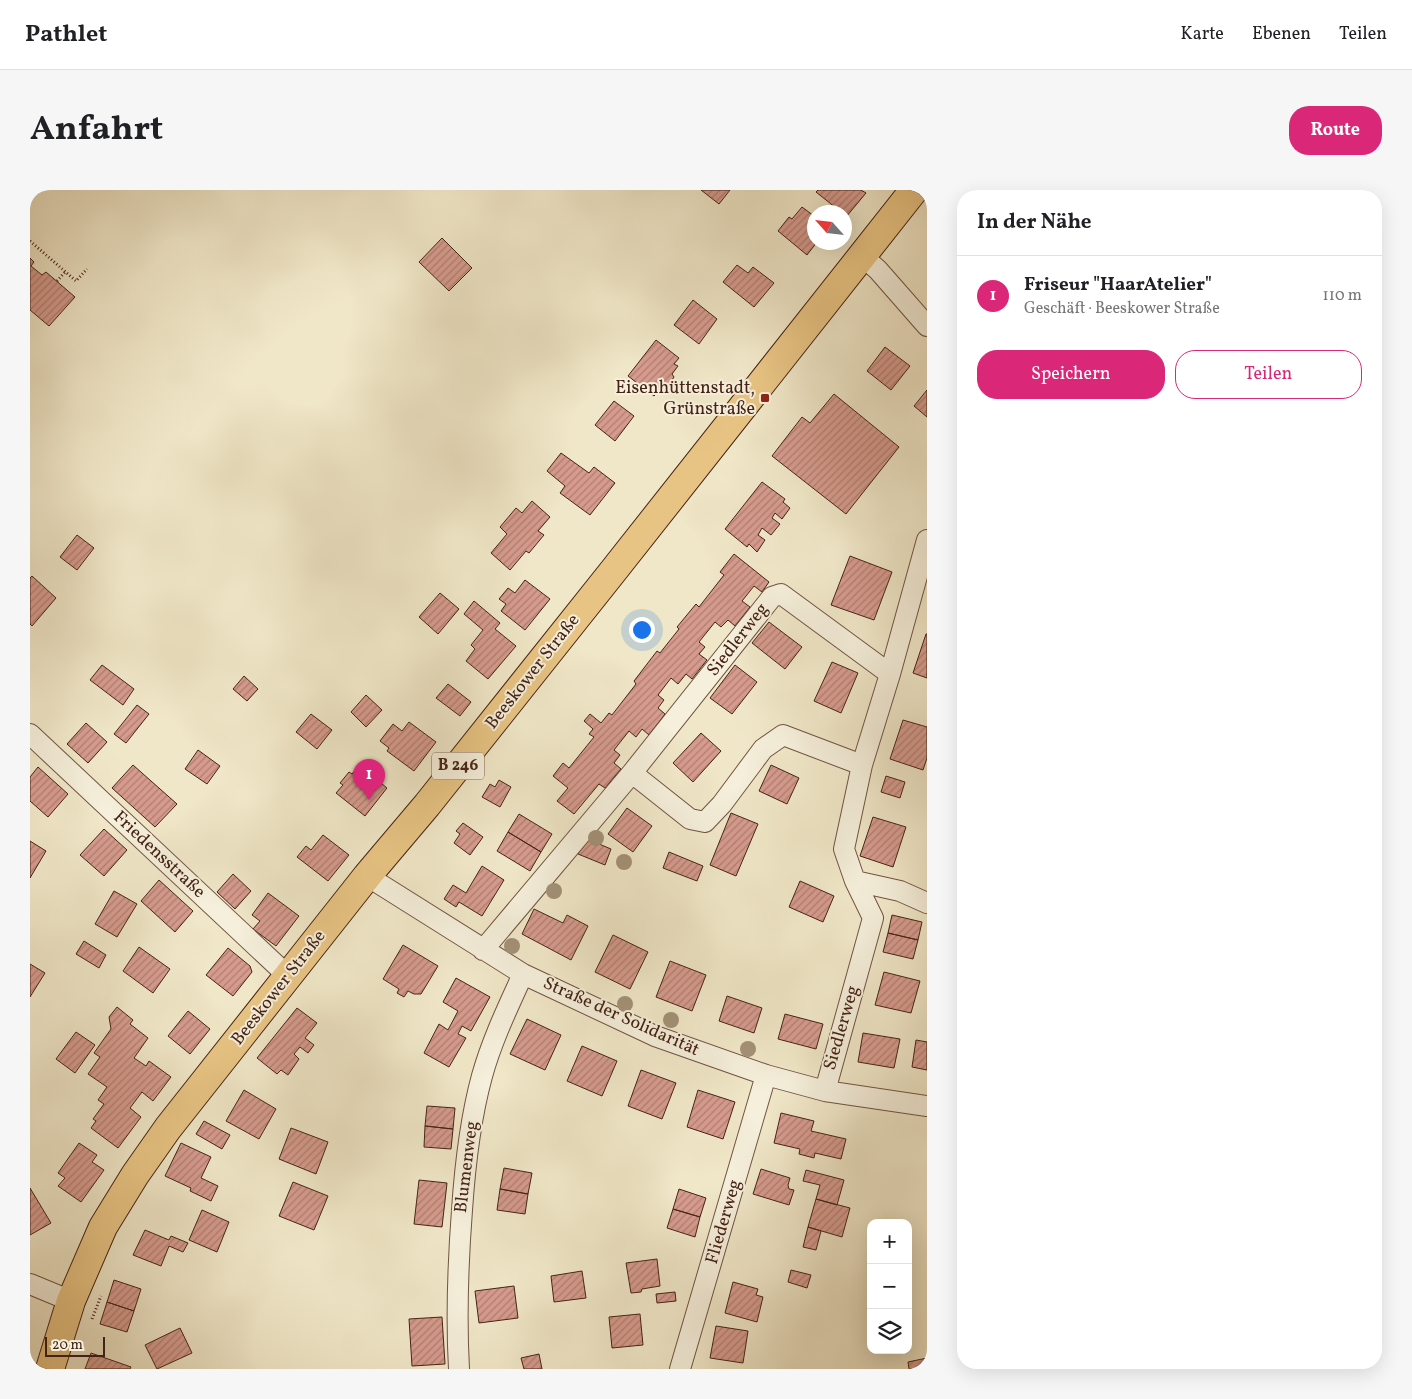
<!DOCTYPE html>
<html lang="de">
<head>
<meta charset="utf-8">
<style>
	:root { --surface:#fff; --page:#f6f6f6; --text:#202124; --muted:#757577; --line:#e0e0e0; --accent:#db2777 }
	body { margin:0; font-family:Vollkorn,serif; background:var(--page); color:var(--text) }
	.controls { position:absolute; right:15px; bottom:15px; display:grid; overflow:hidden; border-radius:10px; box-shadow:0 5px 20px #0002 }
	.controls button { width:45px; height:45px; display:grid; place-items:center; padding:0; border:0; border-bottom:1px solid var(--line); background:var(--surface); color:var(--text); font:25px sans-serif }
	.compass { position:absolute; left:777px; top:15px; width:45px; height:45px; border-radius:50%; background:var(--surface); box-shadow:0 5px 20px #0002; rotate:297deg }
	.scale { position:absolute; left:15px; bottom:12px; width:60px; box-sizing:border-box; padding-left:5px; border:2px solid #452216; border-top:0; font-size:14px; line-height:18px; white-space:nowrap; color:#452216; -webkit-text-stroke:4px #f5efdb; paint-order:stroke }
	.you { position:absolute; left:611px; top:439px; width:18px; height:18px; margin:-12px; border:4px solid #fff; border-radius:50%; background:#1a73e8; box-shadow:0 0 0 8px #1a73e833 }
	.badge { display:grid; place-items:center; width:32px; height:32px; border-radius:50%; background:var(--accent); color:#fff; font-size:16px; font-weight:700 }
	.pin { position:absolute; translate:-50% -41px; filter:drop-shadow(0 1px 2px #0008) }
	.pin::after { content:''; position:absolute; top:26px; width:18px; height:15px; background:inherit; clip-path:polygon(0 0,100% 0,50% 100%) }
	.list { margin:0; padding:0; list-style:none }
	h2 { display:flex; justify-content:space-between; align-items:center; height:65px; margin:0; padding:0 20px; font-size:21px }
	h2 small { font-size:16px; font-weight:400; color:var(--muted) }
	.list li { display:grid; grid-template-columns:32px 1fr auto; gap:15px; align-items:center; box-sizing:border-box; height:80px; padding:0 20px; border-top:1px solid var(--line) }
	.list b { display:block; font-size:19px; white-space:nowrap }
	.list p { margin:0; font-size:16px; white-space:nowrap; color:var(--muted) }
	.list em { font-size:16px; font-style:normal; color:var(--muted) }
	.actions { display:flex; gap:10px; padding:15px 20px }
	.actions a { flex:1; padding:11px 0; border:1px solid var(--accent); border-radius:20px; text-align:center; font-size:18px; color:var(--accent) }
	.actions .main { background:var(--accent); color:#fff }
	.icon { flex:none; width:28px; height:28px; fill:none; stroke:currentColor; stroke-width:2; stroke-linecap:round; stroke-linejoin:round }
	.map { position:relative; flex:none; width:897px; height:1179px; overflow:hidden; border-radius:20px }
	header { display:flex; align-items:center; gap:30px; box-sizing:border-box; height:70px; padding:0 25px; background:var(--surface); border-bottom:1px solid var(--line) }
	header strong { font-size:24px }
	nav { display:flex; gap:28px; margin-inline-start:auto; font-size:18px }
	.intro { display:flex; align-items:center; justify-content:space-between; box-sizing:border-box; height:120px; padding:0 30px }
	h1 { margin:0; font-size:35px }
	.button { padding:12px 22px; border-radius:20px; background:var(--accent); color:#fff; font-size:18px; font-weight:700 }
	main { display:flex; gap:30px; padding:0 30px }
	aside { flex:1; background:var(--surface); border-radius:20px; box-shadow:0 5px 20px #0002 }
	.map>svg:first-child { display:block }
	.building { fill:url(#building-hatch); stroke:#452216 }
	.lines { fill:none; stroke-linecap:round; stroke-linejoin:round }
	.street-casing { stroke:#705342; stroke-width:22 }
	.primary-casing { stroke:#452216; stroke-width:30 }
	.path { stroke:#452216; stroke-width:3; stroke-dasharray:1 2.5; stroke-linecap:butt }
	.street { stroke:#f5efdb; stroke-width:20 }
	.primary { stroke:#e8c484; stroke-width:28 }
	.tree { fill:#a39177 }
	.poi-dot { fill:#8f2418; stroke:#f5efdb; stroke-width:2 }
	.labels { text-anchor:middle; dominant-baseline:central; stroke-width:4; stroke-linejoin:round; paint-order:stroke }
	.shield { fill:#f5efdb; stroke:#7a6051; stroke-width:1 }
	.shield-label { font-size:16px; font-weight:bold; fill:#452216 }
	.poi-label { font-size:18px; fill:#452216; stroke:#f5efdb; text-anchor:end }
	.street-label { font-size:18px; fill:#452216; stroke:#f5efdb }
</style>
</head>
<body>
<header>
<strong>Pathlet</strong>
<nav><a>Karte</a><a>Ebenen</a><a>Teilen</a></nav>
</header>
<div class="intro"><h1>Anfahrt</h1><a class="button">Route</a></div>
<main>
<div class="map">
<svg width="897" height="1179" viewBox="0 0 897 1179">
	<defs>
		<pattern id="building-hatch" width="6" height="6" patternUnits="userSpaceOnUse" patternTransform="scale(1.25)"><rect width="6" height="6" fill="#d69b8d"/><path d="M-1 1l2-2M0 6l6-6M5 7l2-2" fill="none" stroke="#af7e72"/></pattern>
	</defs>
	<rect width="100%" height="100%" fill="#f0e7c8"/>
	<filter id="stains"><feTurbulence type="fractalNoise" baseFrequency=".004" numOctaves="4"/><feColorMatrix values="0 0 0 0 .2 0 0 0 0 .09 0 0 0 0 .02 0 0 0 .5 -.17"/></filter>
	<radialGradient id="worn" r=".72"><stop offset=".6" stop-color="#630" stop-opacity="0"/><stop offset="1" stop-color="#630" stop-opacity=".3"/></radialGradient>
	<path class="building" d="M671,0H700L689,14Z
		M788,0H831L836,3L816,27L814,22H811L786,2Z
		M772,17L784,26V52H787L777,65L748,41L759,27L762,29Z
		M412,48L442,78L419,101L389,72Z
		M0,68L4,72L1,76L12,85L16,82L45,107L19,136L0,120Z
		M707,75L718,83L723,77L744,93L724,117L693,92Z
		M663,110L687,129L669,154L644,135Z
		M626,150L649,168L644,174L648,176L642,184L644,187L640,193L635,195L624,206L598,186Z
		M855,157L880,176L861,200L837,181Z
		M897,200V227L884,216Z
		M804,204L869,257L816,324L742,266L772,227L780,233Z
		M584,211L604,226L585,251L565,235Z
		M531,263L559,283L564,277L585,293L560,325L530,303L535,296L517,281Z
		M732,292L755,309L753,312L760,318L752,329L745,323L742,328L750,334L741,345L732,338L728,345L735,350L727,362L719,354L717,357L695,339Z
		M502,311L520,327L508,341L514,345L499,363L496,361L480,380L461,363L477,344L470,337L486,318L492,323Z
		M47,345L64,358L47,380L30,367Z
		M704,364L739,392L732,402L724,396L712,411L720,417L705,436L698,430L691,437L685,432L669,452L675,457L669,464L677,470L662,489L656,484L648,494L641,488L628,505L634,510L628,518L635,524L619,545L612,539L606,547L599,541L584,560L590,565L584,573L591,579L575,598L569,594L544,624L527,611L538,598L523,586L533,573L539,578L564,547L559,544L563,539L554,531L560,524L571,533L579,523L582,525L606,494L604,491L627,461L630,463L649,439L647,437L666,414L669,417L694,385L690,382Z
		M820,366L862,382L844,430L801,415Z
		M2,386L26,408L2,436L0,434V388Z
		M495,390L520,409L495,440L471,421L476,414L469,409L478,398L485,403Z
		M410,403L429,419L408,444L389,427Z
		M444,411L470,433L465,439L486,456L458,489L436,471L445,459L441,455L453,440L434,424Z
		M739,432L772,457L755,479L722,453Z
		M896,444H897V488L883,483Z
		M802,472L828,483L811,523L784,511Z
		M72,475L104,499L93,515L60,490Z
		M705,475L727,492L702,524L680,508Z
		M214,486L228,499L217,511L203,499Z
		M418,494L441,512L430,526L406,508Z
		M336,505L352,520L336,537L321,522Z
		M107,515L119,524L96,553L84,544Z
		M281,524L302,540L287,559L266,542Z
		M873,530L897,537V568L893,580L860,569Z
		M379,532L406,552L384,581L357,561L359,558L350,551L363,534L372,541Z
		M56,533L77,552L58,573L37,554Z
		M671,543L691,561L663,592L643,573Z
		M168,560L190,576L177,594L155,579Z
		M103,575L147,614L125,637L82,598Z
		M329,575L357,598L335,626L306,603L313,595L310,593L319,582L322,584Z
		M741,575L769,588L757,614L729,601Z
		M8,577L38,604L18,627L0,611V587Z
		M856,586L875,592L870,608L851,602Z
		M469,590L481,597L470,617L452,607L460,594L465,597Z
		M597,618L622,636L603,662L578,644Z
		M701,623L728,634L706,686L680,675Z
		M489,624L522,644L511,662L478,642Z
		M843,627L876,637L863,677L830,666Z
		M433,633L453,647L440,665L424,653L430,644L426,641Z
		M74,639L97,660L74,686L50,665Z
		M478,642L511,662L500,681L467,661Z
		M293,645L319,665L298,691L267,667L276,656L281,660Z
		M555,648L581,659L575,675L548,664Z
		M0,651L16,661L0,688Z
		M639,662L673,676L667,691L633,678Z
		M452,676L474,690L452,726L429,712L426,717L414,709L423,695L436,703Z
		M203,684L221,701L205,719L187,702Z
		M129,690L163,721L145,742L111,711Z
		M770,691L804,706L793,732L759,717Z
		M84,701L107,714L87,747L65,734Z
		M238,703L269,726L246,756L223,739L230,731L222,725Z
		M504,719L533,733L537,725L558,736L541,770L492,744Z
		M862,725L892,732L888,750L858,743Z
		M858,743L888,750L883,769L853,762Z
		M583,745L618,762L600,799L565,782Z
		M54,751L76,765L69,778L46,764Z
		M373,755L408,776L391,804H384L378,801L374,807L367,803L369,799L353,789Z
		M109,757L140,779L123,803L93,781Z
		M198,758L220,776L222,782L203,806L176,785Z
		M640,771L676,785L662,821L626,807Z
		M0,774L15,783L0,807Z
		M854,782L890,791L881,823L845,815Z
		M426,788L460,807L441,841L432,836L428,844L436,848L419,877L394,863L409,834L418,840L428,821L413,812Z
		M697,806L732,818L724,843L689,831Z
		M87,817L103,830L100,834L118,848L104,868L116,876L119,871L141,887L123,911L112,902L100,918L111,927L88,958L61,938L66,931L63,929L74,914L68,910L77,897L58,884L70,867L64,863L81,839L79,827Z
		M267,818L287,833L275,848L284,855L278,863L270,857L264,864L269,869L258,885L251,880L247,884L227,868Z
		M158,821L180,839L160,864L138,846Z
		M755,824L793,834L786,859L748,849Z
		M497,829L531,845L515,880L480,864Z
		M46,842L65,855L45,883L26,869Z
		M833,843L870,849L864,878L828,872Z
		M886,850L897,852V880L882,877Z
		M552,856L587,871L572,906L537,891Z
		M611,880L646,893L632,929L598,916Z
		M214,900L246,919L229,949L196,931Z
		M668,900L705,912L693,949L657,937Z
		M397,916L425,918L423,939L395,936Z
		M751,923L784,931L781,941L816,949L811,969L785,963L784,968L769,964L770,959L744,953Z
		M174,931L200,945L192,959L166,944Z
		M395,936L423,939L421,959L394,957Z
		M261,938L298,952L286,984L249,969Z
		M49,953L67,965L62,972L74,980L51,1012L28,996L35,988L28,983Z
		M151,953L181,967L171,988L188,996L181,1011L160,1001L161,998L135,986Z
		M474,978L502,983L498,1004L470,999Z
		M731,979L760,988L758,995L759,999L764,1000L759,1015L723,1004Z
		M776,980L814,990L807,1015L786,1009L790,995L773,991Z
		M389,990L417,993L412,1037L384,1034Z
		M263,992L298,1006L284,1040L249,1026Z
		M0,998L21,1033L0,1045Z
		M470,999L498,1004L495,1024L467,1020Z
		M649,999L676,1008L670,1027L643,1019Z
		M786,1009L820,1018L812,1047L778,1037Z
		M643,1019L670,1027L665,1047L637,1038Z
		M172,1020L199,1032L187,1062L159,1050Z
		M778,1037L791,1041L786,1060L773,1057Z
		M115,1040L139,1050L141,1046L158,1053L153,1062L139,1056L131,1076L103,1065Z
		M627,1069L630,1096L612,1099L611,1102L601,1103L596,1073Z
		M761,1080L781,1085L777,1098L758,1092Z
		M552,1081L556,1108L524,1112L521,1086Z
		M84,1090L111,1099L104,1121L77,1112Z
		M703,1092L728,1099L726,1105L733,1107L727,1132L695,1123Z
		M484,1096L488,1128L449,1133L445,1101Z
		M645,1102L646,1111L627,1113L626,1104Z
		M77,1112L104,1121L97,1142L70,1134Z
		M610,1124L613,1155L582,1158L579,1127Z
		M412,1127L415,1174L382,1176L379,1129Z
		M686,1136L718,1141L713,1173L680,1168Z
		M150,1138L162,1163L127,1179L115,1155Z
		M61,1163L101,1177L100,1179H55Z
		M509,1164L512,1179H494L491,1168Z
		M897,1168V1179H879L878,1172Z"/>
	<g class="lines">
		<defs>
			<path id="street" d="M831,65L848,80L897,136
				M0,544L258,786
				M602,583L660,629L675,632L692,614L733,559L753,545L832,575
				M337,686L493,784L625,846L736,885L795,901L897,916
				M825,691L870,701L897,713
				M453,760L602,583L742,407L751,404L860,484
				M795,901L843,728L825,691L814,659L832,575L860,484L897,350
				M0,1094L41,1111
				M429,1179C426,1126 428,1073 432,1020C435,975 440,930 452,886C462,850 478,817 493,784
				M650,1179L736,885"/>
			<path id="primary" d="M20,1179L41,1111L73,1037L105,985L138,938L258,786L337,686L397,615L584,380L884,0"/>
		</defs>
		<use href="#street" class="street-casing"/>
		<use href="#primary" class="primary-casing"/>
		<path class="path" d="M0,51L46,91L57,79
			M27,91L35,82
			M62,1129L71,1106"/>
		<use href="#street" class="street"/>
		<use href="#primary" class="primary"/>
	</g>
	<g class="tree">
		<circle cx="566" cy="648" r="8"/>
		<circle cx="594" cy="672" r="8"/>
		<circle cx="524" cy="701" r="8"/>
		<circle cx="482" cy="756" r="8"/>
		<circle cx="595" cy="814" r="8"/>
		<circle cx="641" cy="830" r="8"/>
		<circle cx="718" cy="859" r="8"/>
	</g>
	<rect class="poi-dot" x="730" y="203" width="10" height="10" rx="2.5"/>
	<g class="labels">
		<rect class="shield" x="402" y="562.5" width="52" height="27" rx="4"/>
		<g class="shield-label">
			<text x="428" y="576">B 246</text>
		</g>
		<g class="poi-label">
			<text x="725" y="198">Eisenhüttenstadt,<tspan x="725" dy="21">Grünstraße</tspan></text>
		</g>
		<g class="street-label">
			<text transform="translate(708 450) rotate(-52)">Siedlerweg</text>
			<text transform="translate(503 482) rotate(-52)">Beeskower Straße</text>
			<text transform="translate(129 665) rotate(43)">Friedensstraße</text>
			<text transform="translate(249 798) rotate(-52)">Beeskower Straße</text>
			<text transform="translate(591 827) rotate(24)">Straße der Solidarität</text>
			<text transform="translate(812 838) rotate(-74)">Siedlerweg</text>
			<text transform="translate(437 977) rotate(-83)">Blumenweg</text>
			<text transform="translate(694 1032) rotate(-74)">Fliederweg</text>
		</g>
	</g>
	<rect width="100%" height="100%" filter="url(#stains)"/>
	<rect width="100%" height="100%" fill="url(#worn)"/>
</svg>
<div class="controls">
<button>+</button>
<button>−</button>
<button><svg class="icon" aria-label="layers" viewBox="0 0 24 24"><path d="M12 4l9 5-9 5-9-5zM3 14l9 5 9-5"/></svg></button>
</div>
<svg class="compass" viewBox="-18 -18 36 36"><path d="M0-13l5 13h-10z" fill="#e53935"/><path d="M0 13l5-13h-10z" fill="#757577"/></svg>
<div class="scale">20 m</div>
<div class="you"></div>
<div class="pin badge" style="left:339px;top:610px">1</div>
</div>
<aside>
<h2>In der Nähe<small></small></h2>
<ul class="list">
<li><span class="badge">1</span><div><b>Friseur &quot;HaarAtelier&quot;</b><p>Geschäft · Beeskower Straße</p></div><em>110 m</em></li>
</ul>
<div class="actions"><a class="main">Speichern</a><a>Teilen</a></div>
</aside>
</main>
</body>
</html>
